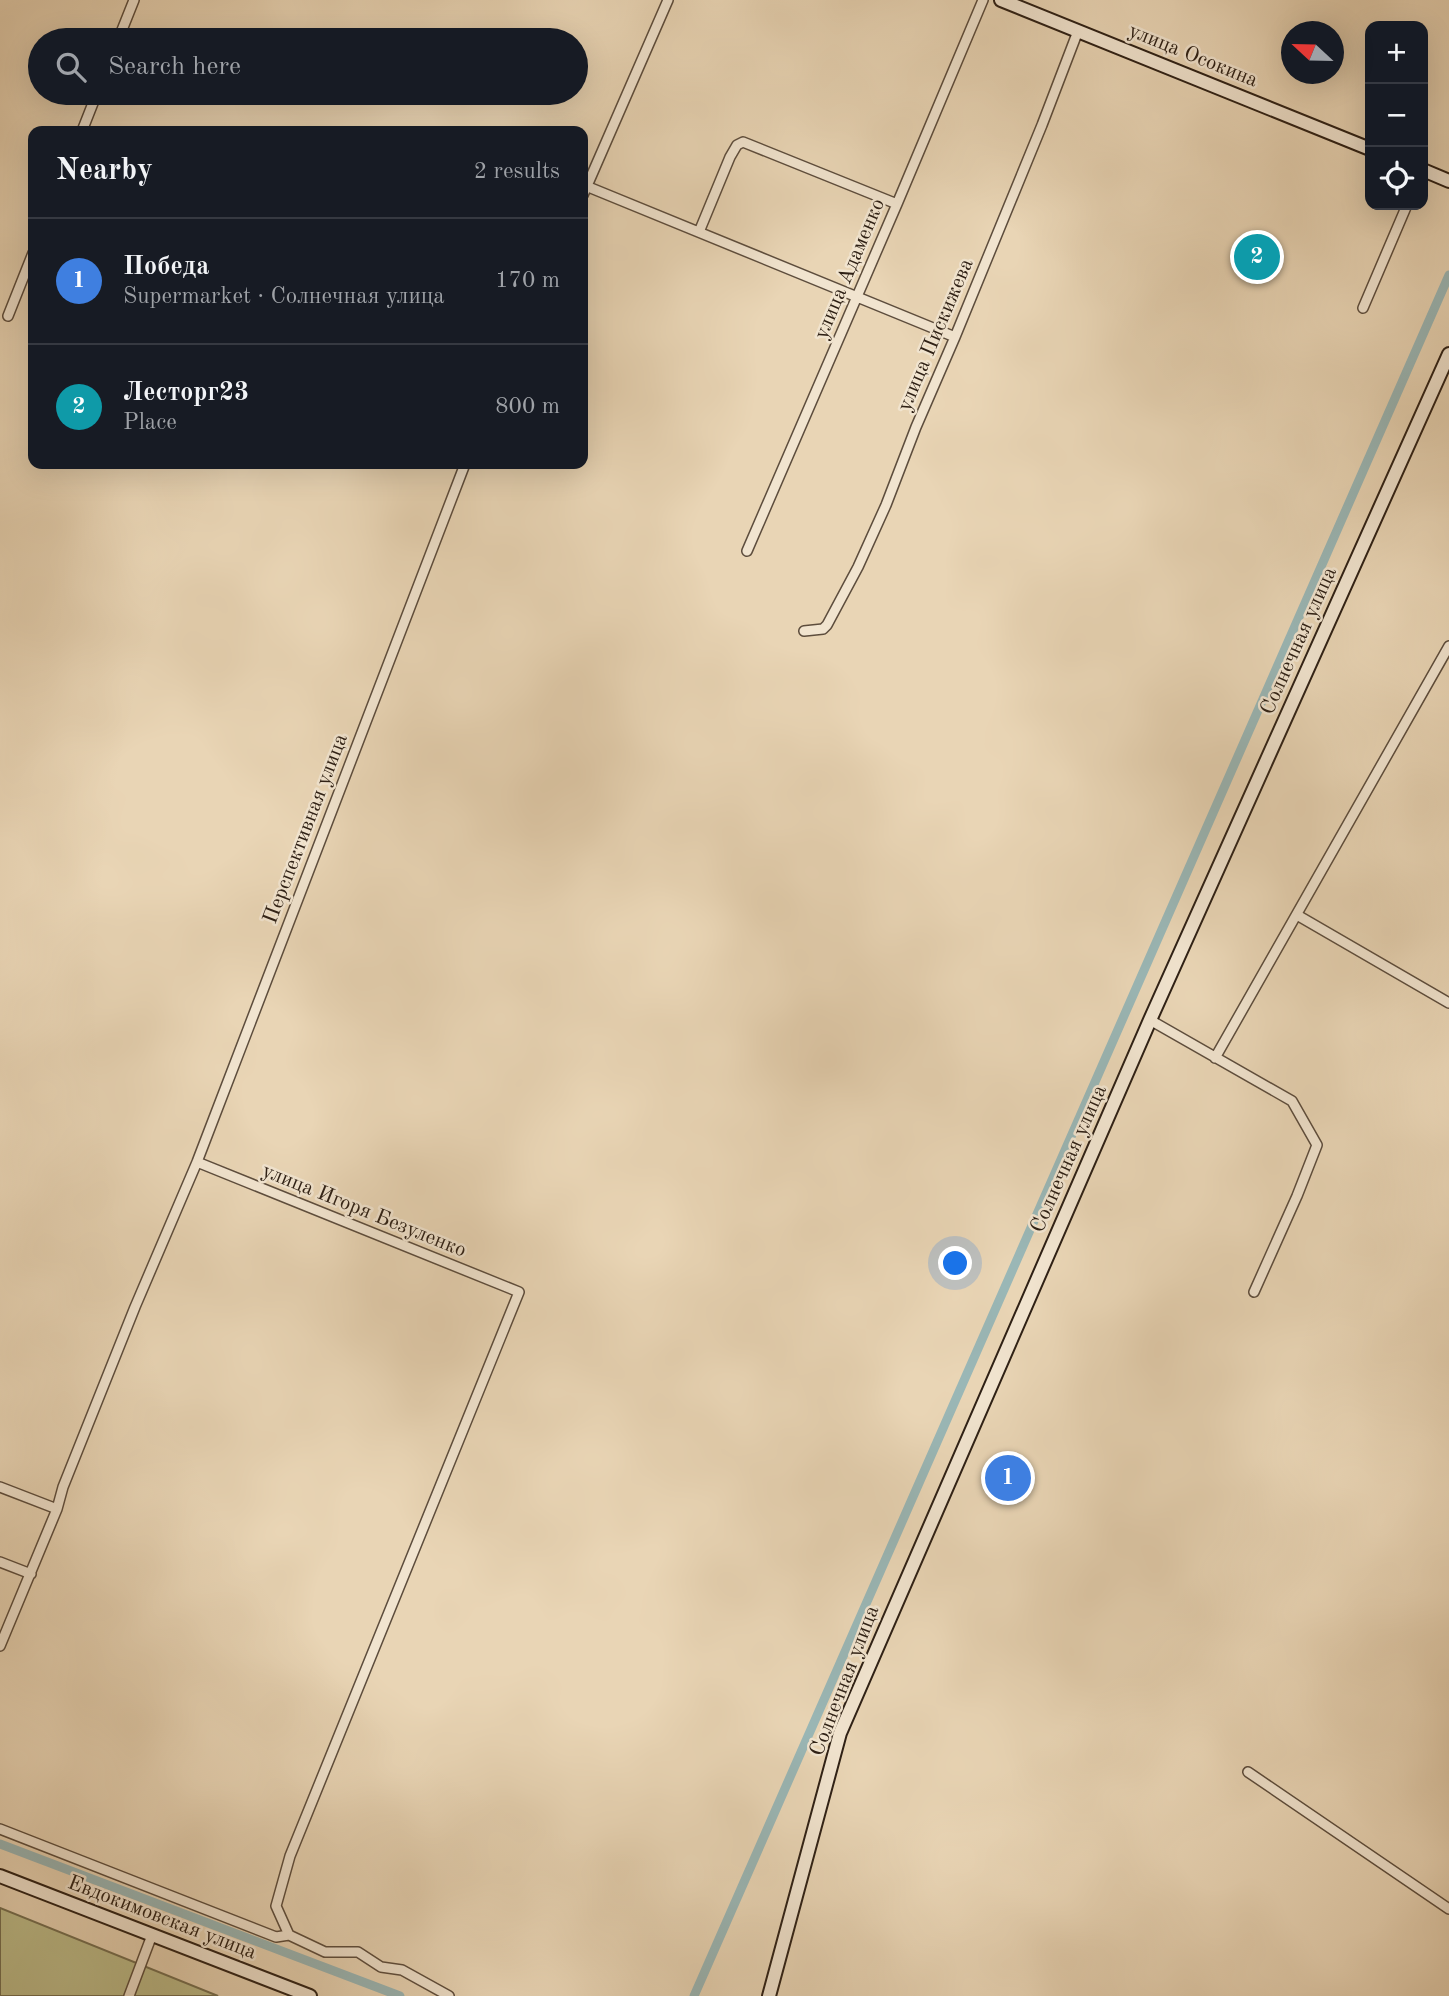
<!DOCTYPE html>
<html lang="en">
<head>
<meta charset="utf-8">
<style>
	:root { --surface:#171b24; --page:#242831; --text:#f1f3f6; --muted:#9ea1a6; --line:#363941; --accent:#c59692 }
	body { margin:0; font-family:"Old Standard TT",serif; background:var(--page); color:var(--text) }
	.controls { position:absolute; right:21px; top:21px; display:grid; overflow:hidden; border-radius:14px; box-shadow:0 7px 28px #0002 }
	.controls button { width:63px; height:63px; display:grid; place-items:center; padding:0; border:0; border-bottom:2px solid var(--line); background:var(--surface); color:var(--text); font:35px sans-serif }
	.compass { position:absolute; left:1281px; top:21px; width:63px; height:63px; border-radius:50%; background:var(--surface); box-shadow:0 7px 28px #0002; rotate:292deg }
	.you { position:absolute; left:956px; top:1264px; width:24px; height:24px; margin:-18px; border:5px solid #fff; border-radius:50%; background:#1a73e8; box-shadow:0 0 0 10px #1a73e833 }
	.badge { display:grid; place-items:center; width:46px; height:46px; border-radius:50%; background:var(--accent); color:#fff; font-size:23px; font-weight:700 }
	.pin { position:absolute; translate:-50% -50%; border:4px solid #fff; box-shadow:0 2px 7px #0006 }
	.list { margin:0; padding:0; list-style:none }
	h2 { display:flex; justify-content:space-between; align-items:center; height:91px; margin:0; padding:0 28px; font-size:30px }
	h2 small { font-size:23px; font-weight:400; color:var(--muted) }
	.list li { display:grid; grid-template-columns:46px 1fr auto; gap:21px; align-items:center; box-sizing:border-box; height:126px; padding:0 28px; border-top:2px solid var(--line) }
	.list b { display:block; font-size:26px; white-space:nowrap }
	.list p { margin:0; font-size:23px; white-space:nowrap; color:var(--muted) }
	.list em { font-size:23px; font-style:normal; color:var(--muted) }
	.icon { flex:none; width:38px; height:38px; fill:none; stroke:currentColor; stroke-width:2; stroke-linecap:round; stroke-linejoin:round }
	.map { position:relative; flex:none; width:1449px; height:1996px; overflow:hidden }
	.search { position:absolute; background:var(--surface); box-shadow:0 7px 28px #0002; left:28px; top:28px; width:560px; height:77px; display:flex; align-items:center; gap:18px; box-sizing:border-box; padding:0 24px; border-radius:38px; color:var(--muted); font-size:26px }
	.panel { position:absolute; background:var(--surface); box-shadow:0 7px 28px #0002; left:28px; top:126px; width:560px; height:343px; border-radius:14px }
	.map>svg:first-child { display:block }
	.green { fill:#bcbc8a; stroke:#756e50; stroke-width:2 }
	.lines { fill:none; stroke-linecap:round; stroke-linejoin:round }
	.canal { stroke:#9ab7b6; stroke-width:9 }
	.street-casing { stroke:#5d4d3d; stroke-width:12 }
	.secondary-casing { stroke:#2e2015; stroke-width:16 }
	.street { stroke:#f1e4cf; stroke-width:9 }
	.secondary { stroke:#f1e4cf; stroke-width:12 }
	.labels { text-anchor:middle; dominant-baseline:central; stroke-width:5; stroke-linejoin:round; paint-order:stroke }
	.street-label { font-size:21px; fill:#2e2015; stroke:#f1e4cf }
</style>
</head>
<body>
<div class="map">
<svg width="1449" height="1996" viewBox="0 0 1449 1996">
	<rect width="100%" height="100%" fill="#e9d5b5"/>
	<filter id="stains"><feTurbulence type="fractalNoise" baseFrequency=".00286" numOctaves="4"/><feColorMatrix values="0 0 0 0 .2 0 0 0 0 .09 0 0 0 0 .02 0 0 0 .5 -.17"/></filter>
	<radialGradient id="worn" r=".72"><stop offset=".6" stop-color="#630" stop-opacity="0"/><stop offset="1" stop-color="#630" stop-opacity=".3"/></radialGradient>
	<path class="green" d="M0,1908L218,1996H0Z"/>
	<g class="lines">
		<path class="canal" d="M0,1844L400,1996
			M694,1996L1449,275"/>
		<defs>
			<path id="street" d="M118,40L134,0
				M82,131L97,93
				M586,186L955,337
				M583,195L668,0
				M699,232L730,157L737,145L743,142L897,204
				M1363,308L1407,205
				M8,316L33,253
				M747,551L897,204L983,0
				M804,631L823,629L827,625L858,567L886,505L916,427L955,337L1042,125L1078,31
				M1297,915L1449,1003
				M1150,1020L1292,1101L1317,1145L1297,1196L1254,1292
				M1215,1058L1449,646
				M197,1162L519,1292L290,1856L276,1906L289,1935L325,1952H358L381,1967L402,1970L449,1996
				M0,1487L57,1509
				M0,1562L31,1574
				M0,1646L57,1509L63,1487L135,1307L197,1162L465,464
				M1248,1772L1449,1909
				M0,1829L276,1937L289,1935
				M129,1996L152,1935"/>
			<path id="secondary" d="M1001,0L1370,149
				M1423,170L1449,181
				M0,1876L310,1996
				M769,1996L840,1733L1150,1020L1449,354"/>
		</defs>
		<use href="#street" class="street-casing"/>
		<use href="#secondary" class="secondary-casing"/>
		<use href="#street" class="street"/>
		<use href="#secondary" class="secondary"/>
	</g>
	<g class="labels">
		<g class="street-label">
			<text transform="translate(1193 56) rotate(22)">улица Осокина</text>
			<text transform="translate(850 269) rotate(-67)">улица Адаменко</text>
			<text transform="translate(936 335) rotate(-67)">улица Пискижева</text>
			<text transform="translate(1299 641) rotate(-66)">Солнечная улица</text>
			<text transform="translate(306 829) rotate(-69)">Перспективная улица</text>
			<text transform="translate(1069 1159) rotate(-66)">Солнечная улица</text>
			<text transform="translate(364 1211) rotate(22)">улица Игоря Безуленко</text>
			<text transform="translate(845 1681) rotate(-69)">Солнечная улица</text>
			<text transform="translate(162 1918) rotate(21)">Евдокимовская улица</text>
		</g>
	</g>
	<rect width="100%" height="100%" filter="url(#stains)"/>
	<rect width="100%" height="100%" fill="url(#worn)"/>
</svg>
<div class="controls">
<button>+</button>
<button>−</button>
<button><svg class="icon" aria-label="locate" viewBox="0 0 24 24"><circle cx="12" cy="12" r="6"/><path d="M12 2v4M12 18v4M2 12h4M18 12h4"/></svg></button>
</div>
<svg class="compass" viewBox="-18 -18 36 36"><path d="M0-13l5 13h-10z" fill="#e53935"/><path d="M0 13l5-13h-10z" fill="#9ea1a6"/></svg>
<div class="you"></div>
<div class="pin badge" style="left:1008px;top:1478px;background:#3f7fe0">1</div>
<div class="pin badge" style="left:1257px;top:257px;background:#0f9aa8">2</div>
<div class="search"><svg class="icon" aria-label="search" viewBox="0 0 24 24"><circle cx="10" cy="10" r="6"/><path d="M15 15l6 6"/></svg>Search here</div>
<section class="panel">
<h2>Nearby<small>2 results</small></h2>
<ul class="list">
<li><span class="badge" style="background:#3f7fe0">1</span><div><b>Победа</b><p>Supermarket · Солнечная улица</p></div><em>170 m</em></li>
<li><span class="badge" style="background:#0f9aa8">2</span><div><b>Лесторг23</b><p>Place</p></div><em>800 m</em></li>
</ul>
</section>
</div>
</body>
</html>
